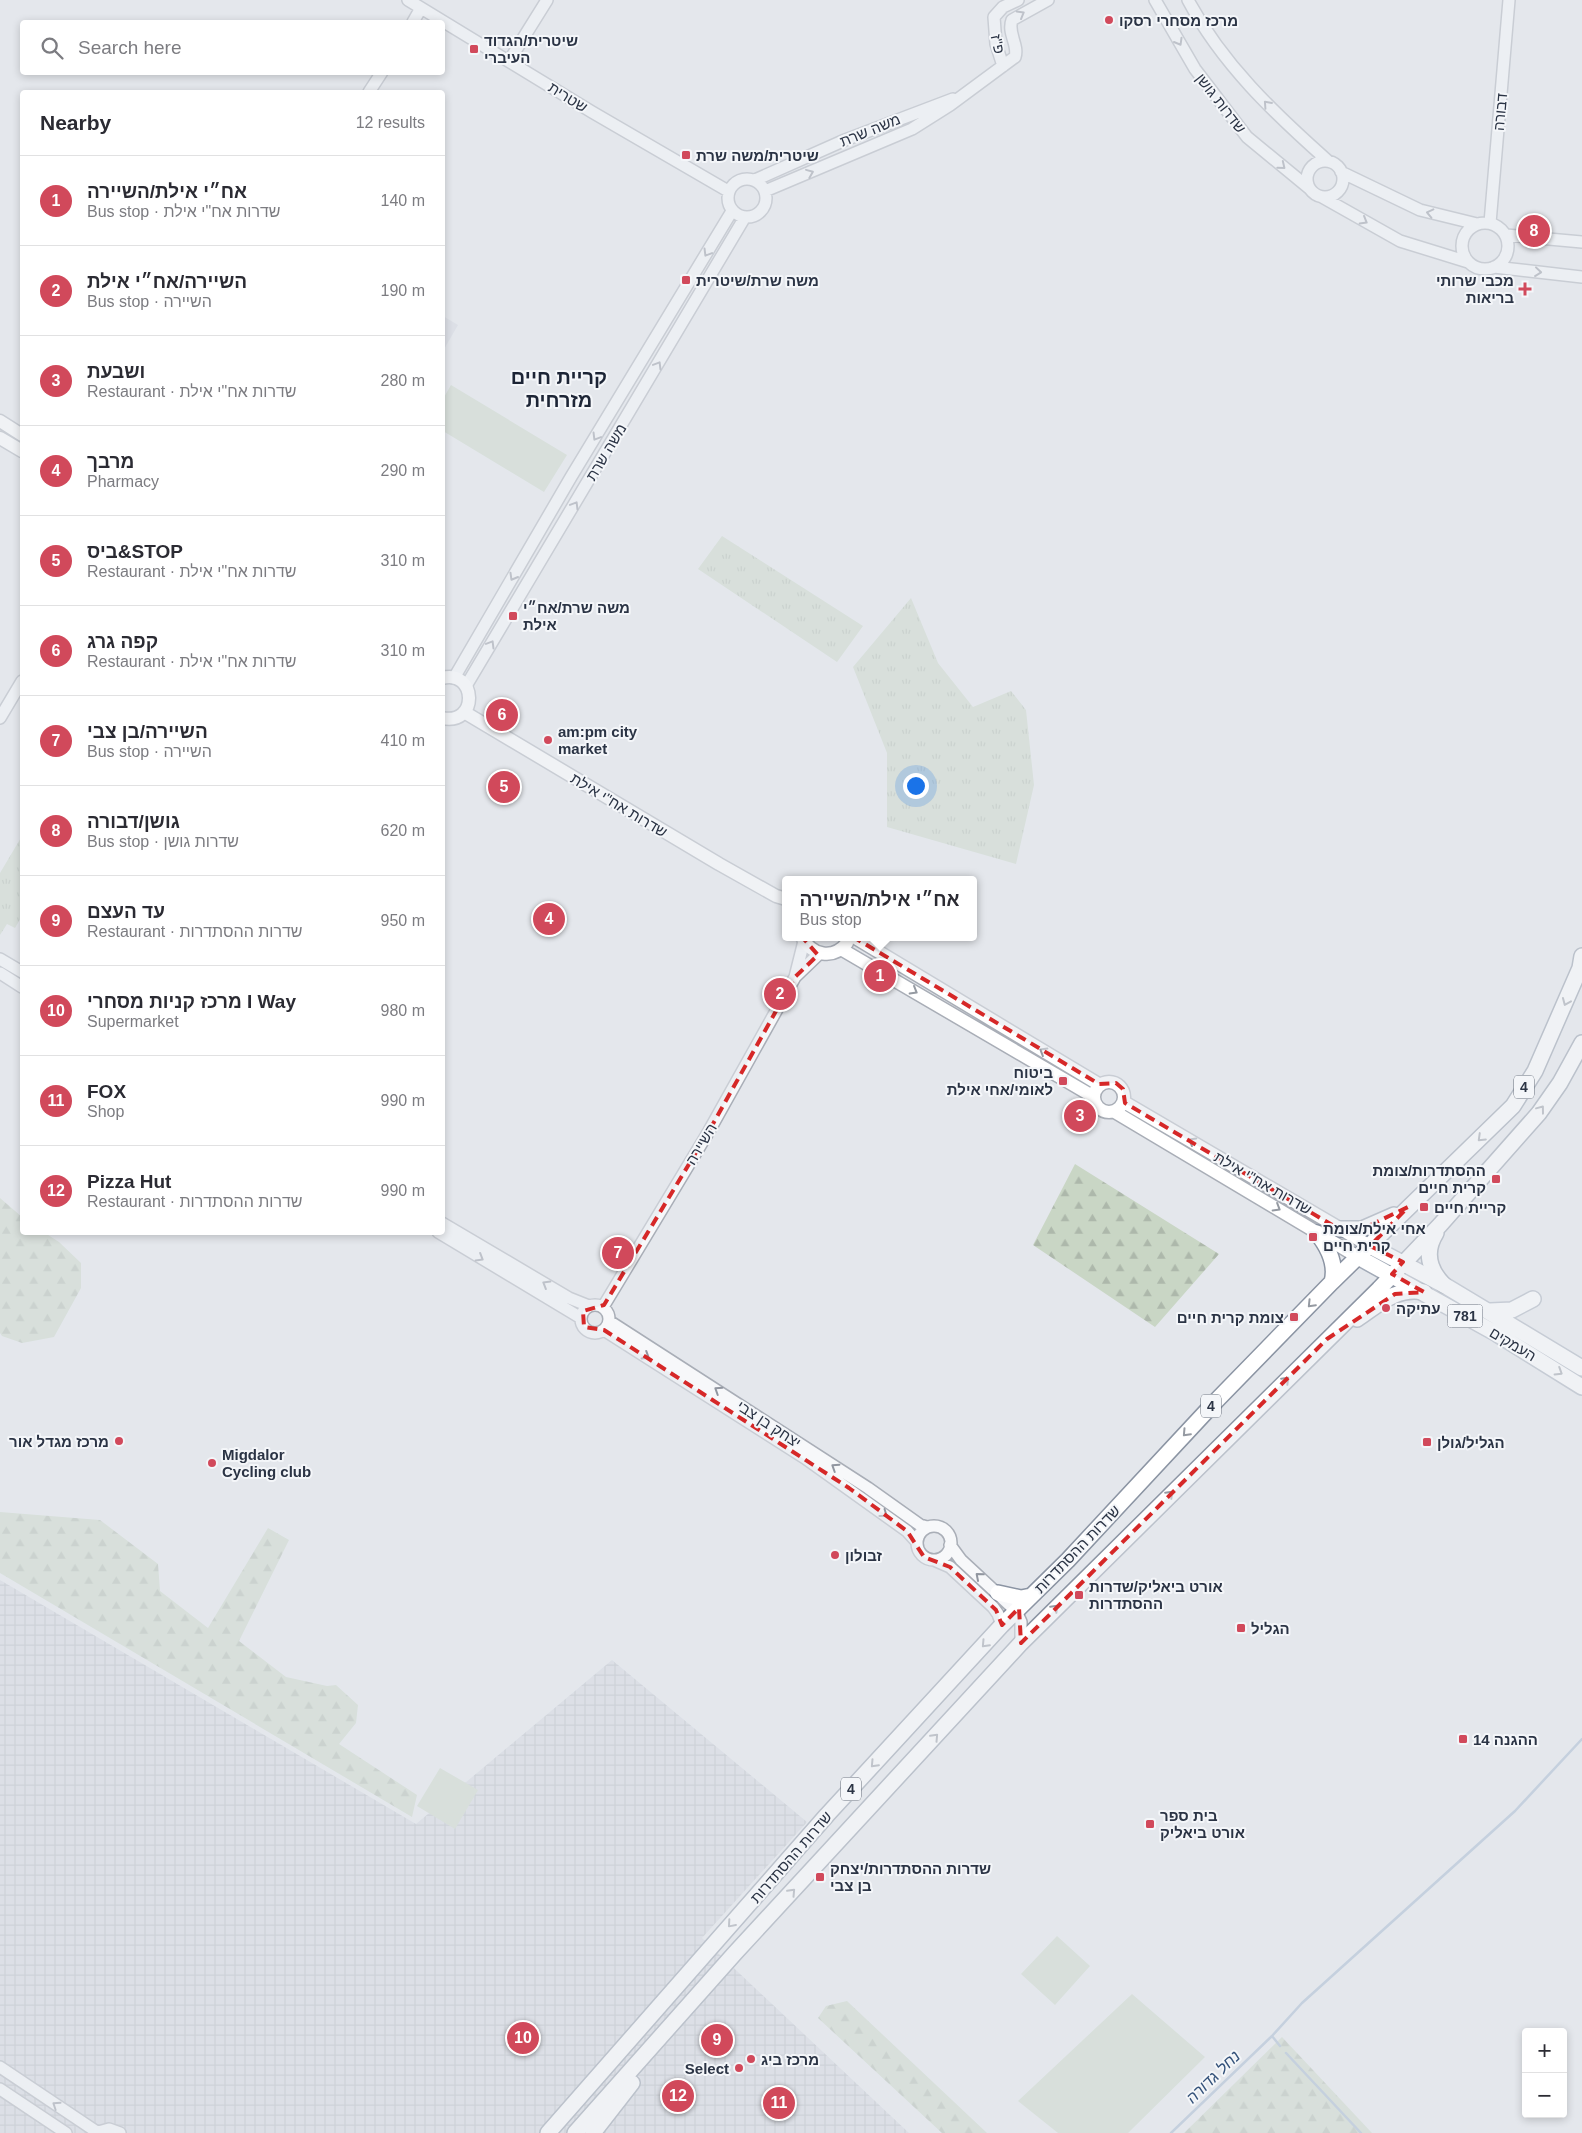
<!DOCTYPE html>
<html lang="en">
<head>
<meta charset="utf-8">
<style>
	:root { --surface:#fff; --page:#f2f2f3; --text:#2b2b33; --muted:#7c7c81; --line:#e1e1e2; --accent:#d1495b }
	body { margin:0; font-family:Arial,Heebo,sans-serif; background:var(--page); color:var(--text) }
	.controls { position:absolute; right:15px; bottom:15px; display:grid; overflow:hidden; border-radius:5px; box-shadow:0 2px 8px #0003 }
	.controls button { width:45px; height:45px; display:grid; place-items:center; padding:0; border:0; border-bottom:1px solid var(--line); background:var(--surface); color:var(--text); font:25px sans-serif }
	.you { position:absolute; left:915px; top:785px; width:18px; height:18px; margin:-12px; border:4px solid #fff; border-radius:50%; background:#1a73e8; box-shadow:0 0 0 8px #1a73e833 }
	.badge { display:grid; place-items:center; width:32px; height:32px; border-radius:50%; background:var(--accent); color:#fff; font-size:16px; font-weight:700 }
	.pin { position:absolute; translate:-50% -50%; border:2px solid #fff; box-shadow:0 1px 5px #0006 }
	.popup { position:absolute; left:782px; top:876px; width:195px; height:65px; box-sizing:border-box; display:grid; place-content:center; border-radius:5px; background:var(--surface); filter:drop-shadow(0 1px 4px #0005); font-size:16px; white-space:nowrap; color:var(--muted) }
	.popup b { font-size:19px; color:var(--text) }
	.popup::after { content:''; position:absolute; left:50%; top:100%; margin-left:-10px; border:10px solid transparent; border-top-color:var(--surface) }
	.list { margin:0; padding:0; list-style:none }
	h2 { display:flex; justify-content:space-between; align-items:center; height:65px; margin:0; padding:0 20px; font-size:21px }
	h2 small { font-size:16px; font-weight:400; color:var(--muted) }
	.list li { display:grid; grid-template-columns:32px 1fr auto; gap:15px; align-items:center; box-sizing:border-box; height:90px; padding:0 20px; border-top:1px solid var(--line) }
	.list b { display:block; font-size:19px; white-space:nowrap }
	.list p { margin:0; font-size:16px; white-space:nowrap; color:var(--muted) }
	.list em { font-size:16px; font-style:normal; color:var(--muted) }
	.icon { flex:none; width:28px; height:28px; fill:none; stroke:currentColor; stroke-width:2; stroke-linecap:round; stroke-linejoin:round }
	.map { position:relative; flex:none; width:1582px; height:2133px; overflow:hidden }
	.search { position:absolute; background:var(--surface); box-shadow:0 2px 8px #0003; left:20px; top:20px; width:425px; height:55px; display:flex; align-items:center; gap:12px; box-sizing:border-box; padding:0 18px; border-radius:5px; color:var(--muted); font-size:19px }
	.panel { position:absolute; background:var(--surface); box-shadow:0 2px 8px #0003; left:20px; top:90px; width:425px; height:1145px; border-radius:5px }
	.map>svg:first-child { display:block }
	.built { fill:#d2d6de }
	.industrial { fill:url(#industrial-grid) }
	.forest { fill:url(#forest-firs) }
	.park { fill:url(#park-tufts) }
	.garden { fill:#c9d6c5 }
	.lines { fill:none; stroke-linecap:round; stroke-linejoin:round }
	.stream { stroke:#9fb4cc; stroke-width:2.5 }
	.tertiary-casing { stroke:#a9aeb7; stroke-width:14 }
	.secondary-casing { stroke:#a9aeb7; stroke-width:15 }
	.primary-casing { stroke:#a3abb8; stroke-width:18 }
	.trunk-casing { stroke:#8b94a3; stroke-width:18 }
	.tertiary { stroke:#f7f8fa; stroke-width:11 }
	.secondary { stroke:#fff; stroke-width:12 }
	.primary { stroke:#fff; stroke-width:15 }
	.trunk { stroke:#fff; stroke-width:15 }
	.oneway { stroke:#9196a0 }
	.oneway2 { stroke:#959aa2 }
	.marked { fill:none; stroke:#d62828; stroke-width:4; stroke-dasharray:10 6; stroke-linejoin:round }
	.poi-dot { fill:#d1495b; stroke:#f4f6f9; stroke-width:2 }
	.labels { text-anchor:middle; dominant-baseline:central; stroke-width:4; stroke-linejoin:round; paint-order:stroke }
	.shield { fill:#f4f6f9; stroke:#676e7b; stroke-width:1 }
	.shield-label { font-size:14px; font-weight:bold; fill:#2b3445 }
	.poi-label { font-size:15px; font-weight:bold; fill:#2b3445; stroke:#f4f6f9; text-anchor:start }
	.street-label { font-size:15px; fill:#2b3445; stroke:#f4f6f9 }
	.water-label { font-size:16px; font-style:italic; fill:#34527a; stroke:#f4f6f9 }
	.district-label { font-size:20px; font-weight:bold; fill:#1d2536; stroke:#f4f6f9 }
</style>
</head>
<body>
<div class="map">
<svg width="1582" height="2133" viewBox="0 0 1582 2133">
	<defs>
		<pattern id="industrial-grid" width="8" height="8" patternUnits="userSpaceOnUse" patternTransform="scale(1.25)"><rect width="8" height="8" fill="#d2d6de"/><path d="M0 4h8M4 0v8" fill="none" stroke="#b4b8c0"/></pattern>
		<pattern id="forest-firs" width="22" height="20" patternUnits="userSpaceOnUse" patternTransform="scale(1.25)"><rect width="22" height="20" fill="#c9d6c5"/><path d="M5 1l3.5 6h-7zM16 11l3.5 6h-7z" fill="#adb8ab"/></pattern>
		<pattern id="park-tufts" width="24" height="20" patternUnits="userSpaceOnUse" patternTransform="scale(1.25)"><rect width="24" height="20" fill="#c9d6c5"/><path d="M3 7l-1-3M5 7V3M7 7l1-3M15 17l-1-3M17 17v-4M19 17l1-3" fill="none" stroke="#adb8ab"/></pattern>
	</defs>
	<rect width="100%" height="100%" fill="#e4e7ec"/>
	<path class="built" d="M443,316L458,325L443,351Z"/>
	<path class="industrial" d="M0,1580L416,1824L612,1660L807,1822L702,1938L909,2133H0Z"/>
	<path class="forest" d="M1075,1164L1219,1254L1155,1327L1033,1245Z
		M0,1198L22,1217V1232L45,1233L59,1242L81,1263V1288L54,1337L22,1343L2,1336L0,1333Z
		M0,1512L100,1520L158,1564L160,1591L208,1628L268,1528L289,1540L239,1641L286,1677L327,1686L336,1685L358,1705L356,1723L339,1744L417,1795L412,1817L0,1573Z
		M847,2001L987,2133H942L818,2018L826,2006Z
		M1282,2037L1372,2133H1184Z"/>
	<path class="park" d="M722,536L863,626L837,662L698,569Z
		M911,598L938,663L973,707L1011,691L1026,710L1034,785L1016,864L887,827V753L853,667Z
		M22,836V916L15,928L7,924L0,935V873Z"/>
	<path class="garden" d="M451,385L567,455L544,492L443,431V399Z
		M440,1768L478,1790L455,1829L417,1806Z
		M1057,1936L1090,1966L1055,2005L1021,1974Z
		M1132,1994L1205,2057L1128,2133H1058L1018,2101Z"/>
	<g class="lines">
		<path class="stream" d="M1272,2036L1280,2046
			M1286,2053L1361,2133
			M1171,2133L1272,2036L1302,2003L1515,1811L1582,1739"/>
		<defs>
			<path id="tertiary" d="M408,0L592,112L728,191
				M1155,0L1195,69L1247,137L1309,188
				M1188,0C1222,64 1274,113 1328,161
				M413,22L421,8
				M509,61L547,0
				M1003,66L996,44L994,17L1003,7L1018,0
				M369,92L382,72
				M1307 179a18 18 0 1 1 36 0a18 18 0 1 1-36 0Z
				M1341,172L1420,210L1477,224
				M728 198a19 19 0 1 1 38 0a19 19 0 1 1-38 0Z
				M755,180L845,140L953,99
				M765,191L912,129L950,105L1015,57C1019,45 1007,33 1012,20L1048,0
				M1322,197L1400,241L1468,262
				M1462 246a23 23 0 1 1 46 0a23 23 0 1 1-46 0Z
				M1490,223L1509,0
				M1506,235L1582,242
				M1494,267L1582,277
				M454,678L571,477L732,211
				M466,686L745,217
				M0,718L22,681
				M0,959L22,972
				M0,973L22,987
				M795,977L820,953
				M442,1223L569,1298L589,1306
				M438,1232L581,1318
				M581 1319a14 14 0 1 1 28 0a14 14 0 1 1-28 0Z
				M603,1307L709,1131L795,977L804,941
				M609,1321L868,1488L920,1525L927,1527
				M604,1330L805,1458L907,1531L917,1542
				M917 1543a17 17 0 1 1 34 0a17 17 0 1 1-34 0Z
				M950,1545L961,1560L1016,1611L1021,1622V1643
				M934,1560L950,1567L993,1607L998,1614L1002,1625
				M0,2067L97,2132
				M0,2089L66,2133
				M95,2133L109,2129L120,2133"/>
			<path id="secondary" d="M0,421L22,435
				M0,438L22,451
				M442,678C477,669 479,726 442,718
				M464,712L719,864L776,896L786,899
				M802,937C812,956 833,960 847,943
				M854,937L1100,1085
				M841,949L1094,1097
				M1094 1097a15 15 0 1 1 30 0a15 15 0 1 1-30 0Z
				M1124,1102L1370,1246
				M1115,1112L1358,1257"/>
			<path id="primary" d="M1370,1246L1444,1285L1582,1368
				M1358,1257L1497,1334L1582,1387
				M1490,1311L1512,1310L1533,1299"/>
			<path id="trunk" d="M1339,1229H1362L1394,1215
				M1317,1233C1328,1247 1337,1264 1332,1282
				M1436,1233C1424,1252 1429,1270 1444,1285
				M1357,1319C1378,1305 1397,1286 1424,1292
				M998,1593L1021,1598L1031,1596
				M548,2133L827,1815L1002,1625L1068,1560L1216,1401L1332,1282L1513,1106L1535,1071L1580,968L1582,956
				M575,2133L735,1953L1021,1643L1379,1289L1440,1225L1539,1113L1560,1083L1582,1043
				M593,2133L632,2083"/>
		</defs>
		<use href="#tertiary" class="tertiary-casing"/>
		<use href="#secondary" class="secondary-casing"/>
		<use href="#primary" class="primary-casing"/>
		<use href="#trunk" class="trunk-casing"/>
		<use href="#tertiary" class="tertiary"/>
		<use href="#secondary" class="secondary"/>
		<use href="#primary" class="primary"/>
		<use href="#trunk" class="trunk"/>
	</g>
	<defs><path id="oneway-chevron" d="M-2-3.5L2.5 0L-2 3.5" fill="none" stroke-width="1.6" stroke-linecap="round" stroke-linejoin="round" transform="scale(1.25)"/></defs>
	<g class="oneway">
		<use href="#oneway-chevron" transform="translate(1021 14) rotate(-30)"/>
		<use href="#oneway-chevron" transform="translate(1179 42) rotate(60)"/>
		<use href="#oneway-chevron" transform="translate(1267 104) rotate(-132)"/>
		<use href="#oneway-chevron" transform="translate(1282 166) rotate(39)"/>
		<use href="#oneway-chevron" transform="translate(810 173) rotate(-22)"/>
		<use href="#oneway-chevron" transform="translate(1430 213) rotate(-167)"/>
		<use href="#oneway-chevron" transform="translate(1364 221) rotate(30)"/>
		<use href="#oneway-chevron" transform="translate(707 253) rotate(121)"/>
		<use href="#oneway-chevron" transform="translate(1538 272) rotate(6)"/>
		<use href="#oneway-chevron" transform="translate(658 365) rotate(-59)"/>
		<use href="#oneway-chevron" transform="translate(596 437) rotate(121)"/>
		<use href="#oneway-chevron" transform="translate(575 505) rotate(-59)"/>
		<use href="#oneway-chevron" transform="translate(513 577) rotate(120)"/>
		<use href="#oneway-chevron" transform="translate(491 644) rotate(-59)"/>
		<use href="#oneway-chevron" transform="translate(480 1258) rotate(31)"/>
		<use href="#oneway-chevron" transform="translate(546 1284) rotate(-149)"/>
		<use href="#oneway-chevron" transform="translate(646 1356) rotate(32)"/>
		<use href="#oneway-chevron" transform="translate(718 1390) rotate(-147)"/>
		<use href="#oneway-chevron" transform="translate(835 1467) rotate(-147)"/>
		<use href="#oneway-chevron" transform="translate(884 1514) rotate(36)"/>
		<use href="#oneway-chevron" transform="translate(979 1576) rotate(-139)"/>
		<use href="#oneway-chevron" transform="translate(56 2105) rotate(-146)"/>
	</g>
	<g class="oneway2">
		<use href="#oneway-chevron" transform="translate(914 991) rotate(30)"/>
		<use href="#oneway-chevron" transform="translate(1566 1002) rotate(113)"/>
		<use href="#oneway-chevron" transform="translate(1043 1051) rotate(-149)"/>
		<use href="#oneway-chevron" transform="translate(1541 1109) rotate(-53)"/>
		<use href="#oneway-chevron" transform="translate(1481 1138) rotate(136)"/>
		<use href="#oneway-chevron" transform="translate(1192 1141) rotate(-150)"/>
		<use href="#oneway-chevron" transform="translate(1277 1208) rotate(31)"/>
		<use href="#oneway-chevron" transform="translate(1311 1304) rotate(134)"/>
		<use href="#oneway-chevron" transform="translate(1559 1372) rotate(32)"/>
		<use href="#oneway-chevron" transform="translate(1286 1380) rotate(-45)"/>
		<use href="#oneway-chevron" transform="translate(1186 1433) rotate(133)"/>
		<use href="#oneway-chevron" transform="translate(1170 1494) rotate(-45)"/>
		<use href="#oneway-chevron" transform="translate(1055 1608) rotate(-45)"/>
		<use href="#oneway-chevron" transform="translate(985 1644) rotate(133)"/>
		<use href="#oneway-chevron" transform="translate(935 1737) rotate(-47)"/>
		<use href="#oneway-chevron" transform="translate(874 1764) rotate(133)"/>
		<use href="#oneway-chevron" transform="translate(792 1892) rotate(-47)"/>
		<use href="#oneway-chevron" transform="translate(731 1924) rotate(131)"/>
	</g>
	<path d="M0 0H1582V2133H0ZM824,904L845,913L850,935L1099,1084L1116,1083L1123,1089L1125,1103L1339,1229H1362L1408,1207L1370,1246L1403,1262L1392,1274L1424,1292L1395,1294L1327,1339L1021,1643L1019,1608L1002,1625L996,1610L950,1567L924,1557L907,1531L849,1488L604,1330L584,1327L583,1311L604,1305L709,1131L795,977L818,955L803,938L802,923L810,910Z" fill="#e4e7ec" fill-opacity=".55" fill-rule="evenodd"/>
	<path class="marked" d="M824,904L845,913L850,935L1099,1084L1116,1083L1123,1089L1125,1103L1339,1229H1362L1408,1207L1370,1246L1403,1262L1392,1274L1424,1292L1395,1294L1327,1339L1021,1643L1019,1608L1002,1625L996,1610L950,1567L924,1557L907,1531L849,1488L604,1330L584,1327L583,1311L604,1305L709,1131L795,977L818,955L803,938L802,923L810,910Z"/>
	<g class="poi-dot">
		<circle cx="1109" cy="20" r="5"/>
		<rect x="469" y="44" width="10" height="10" rx="2.5"/>
		<rect x="681" y="150" width="10" height="10" rx="2.5"/>
		<rect x="681" y="275" width="10" height="10" rx="2.5"/>
		<path d="M1522.5 281.5h5v5h5v5h-5v5h-5v-5h-5v-5h5z"/>
		<rect x="508" y="611" width="10" height="10" rx="2.5"/>
		<circle cx="548" cy="740" r="5"/>
		<rect x="1058" y="1076" width="10" height="10" rx="2.5"/>
		<rect x="1491" y="1174" width="10" height="10" rx="2.5"/>
		<rect x="1419" y="1202" width="10" height="10" rx="2.5"/>
		<rect x="1308" y="1232" width="10" height="10" rx="2.5"/>
		<circle cx="1386" cy="1308" r="5"/>
		<rect x="1289" y="1312" width="10" height="10" rx="2.5"/>
		<circle cx="119" cy="1441" r="5"/>
		<rect x="1422" y="1437" width="10" height="10" rx="2.5"/>
		<circle cx="212" cy="1463" r="5"/>
		<circle cx="835" cy="1555" r="5"/>
		<rect x="1074" y="1590" width="10" height="10" rx="2.5"/>
		<rect x="1236" y="1623" width="10" height="10" rx="2.5"/>
		<rect x="1458" y="1734" width="10" height="10" rx="2.5"/>
		<rect x="1145" y="1819" width="10" height="10" rx="2.5"/>
		<rect x="815" y="1872" width="10" height="10" rx="2.5"/>
		<circle cx="751" cy="2059" r="5"/>
		<circle cx="739" cy="2068" r="5"/>
	</g>
	<g class="labels">
		<g class="shield">
			<rect x="1514" y="1075.5" width="20" height="23" rx="4"/>
			<rect x="1447.5" y="1304.5" width="35" height="23" rx="4"/>
			<rect x="1201" y="1394.5" width="20" height="23" rx="4"/>
			<rect x="841" y="1777.5" width="20" height="23" rx="4"/>
		</g>
		<g class="shield-label">
			<text x="1524" y="1087">4</text>
			<text x="1465" y="1316">781</text>
			<text x="1211" y="1406">4</text>
			<text x="851" y="1789">4</text>
		</g>
		<g class="poi-label">
			<text x="1119" y="20">מרכז מסחרי רסקו</text>
			<text x="484" y="40">שיטרית/הגדוד<tspan x="484" dy="17">העיברי</tspan></text>
			<text x="696" y="155">שיטרית/משה שרת</text>
			<text x="696" y="280">משה שרת/שיטרית</text>
			<text x="1514" y="280" text-anchor="end">מכבי שרותי<tspan x="1514" dy="17">בריאות</tspan></text>
			<text x="523" y="607">משה שרת/אח״י<tspan x="523" dy="17">אילת</tspan></text>
			<text x="558" y="731">am:pm city<tspan x="558" dy="17">market</tspan></text>
			<text x="1053" y="1072" text-anchor="end">ביטוח<tspan x="1053" dy="17">לאומי/אחי אילת</tspan></text>
			<text x="1486" y="1170" text-anchor="end">ההסתדרות/צומת<tspan x="1486" dy="17">קרית חיים</tspan></text>
			<text x="1434" y="1207">קריית חיים</text>
			<text x="1323" y="1228">אחי אילת/צומת<tspan x="1323" dy="17">קרית חיים</tspan></text>
			<text x="1396" y="1308">עתיקה</text>
			<text x="1284" y="1317" text-anchor="end">צומת קרית חיים</text>
			<text x="109" y="1441" text-anchor="end">מרכז מגדל אור</text>
			<text x="1437" y="1442">הגליל/גולן</text>
			<text x="222" y="1454">Migdalor<tspan x="222" dy="17">Cycling club</tspan></text>
			<text x="845" y="1555">זבולון</text>
			<text x="1089" y="1586">אורט ביאליק/שדרות<tspan x="1089" dy="17">ההסתדרות</tspan></text>
			<text x="1251" y="1628">הגליל</text>
			<text x="1473" y="1739">ההגנה 14</text>
			<text x="1160" y="1815">בית ספר<tspan x="1160" dy="17">אורט ביאליק</tspan></text>
			<text x="830" y="1868">שדרות ההסתדרות/יצחק<tspan x="830" dy="17">בן צבי</tspan></text>
			<text x="761" y="2059">מרכז ביג</text>
			<text x="729" y="2068" text-anchor="end">Select</text>
		</g>
		<g class="street-label">
			<text transform="translate(998 44) rotate(77)">פ"ז</text>
			<text transform="translate(568 97) rotate(32)">שטרית</text>
			<text transform="translate(1221 103) rotate(52)">שדרות גושן</text>
			<text transform="translate(1500 112) rotate(-85)">דבורה</text>
			<text transform="translate(870 130) rotate(-22)">משה שרת</text>
			<text transform="translate(606 452) rotate(-59)">משה שרת</text>
			<text transform="translate(619 805) rotate(31)">שדרות אח"י אילת</text>
			<text transform="translate(701 1144) rotate(-59)">השיירה</text>
			<text transform="translate(1263 1183) rotate(30)">שדרות אח"י אילת</text>
			<text transform="translate(1513 1344) rotate(31)">העמקים</text>
			<text transform="translate(769 1424) rotate(33)">יצחק בן צבי</text>
			<text transform="translate(1077 1549) rotate(-46)">שדרות ההסתדרות</text>
			<text transform="translate(791 1857) rotate(-49)">שדרות ההסתדרות</text>
		</g>
		<g class="water-label">
			<text transform="translate(1213 2077) rotate(-44)">נחל גדורה</text>
		</g>
		<g class="district-label">
			<text x="559" y="377">קריית חיים<tspan x="559" dy="23">מזרחית</tspan></text>
		</g>
	</g>
</svg>
<div class="controls">
<button>+</button>
<button>−</button>
</div>
<div class="you"></div>
<div class="pin badge" style="left:880px;top:976px">1</div>
<div class="popup"><b>אח״י אילת/השיירה</b>Bus stop</div>
<div class="pin badge" style="left:780px;top:994px">2</div>
<div class="pin badge" style="left:1080px;top:1116px">3</div>
<div class="pin badge" style="left:549px;top:919px">4</div>
<div class="pin badge" style="left:504px;top:787px">5</div>
<div class="pin badge" style="left:502px;top:715px">6</div>
<div class="pin badge" style="left:618px;top:1253px">7</div>
<div class="pin badge" style="left:1534px;top:231px">8</div>
<div class="pin badge" style="left:717px;top:2040px">9</div>
<div class="pin badge" style="left:523px;top:2038px">10</div>
<div class="pin badge" style="left:779px;top:2103px">11</div>
<div class="pin badge" style="left:678px;top:2096px">12</div>
<div class="search"><svg class="icon" aria-label="search" viewBox="0 0 24 24"><circle cx="10" cy="10" r="6"/><path d="M15 15l6 6"/></svg>Search here</div>
<section class="panel">
<h2>Nearby<small>12 results</small></h2>
<ul class="list">
<li><span class="badge">1</span><div><b>אח״י אילת/השיירה</b><p>Bus stop · שדרות אח&quot;י אילת</p></div><em>140 m</em></li>
<li><span class="badge">2</span><div><b>השיירה/אח״י אילת</b><p>Bus stop · השיירה</p></div><em>190 m</em></li>
<li><span class="badge">3</span><div><b>ושבעת</b><p>Restaurant · שדרות אח&quot;י אילת</p></div><em>280 m</em></li>
<li><span class="badge">4</span><div><b>מרבך</b><p>Pharmacy</p></div><em>290 m</em></li>
<li><span class="badge">5</span><div><b>ביס&amp;STOP</b><p>Restaurant · שדרות אח&quot;י אילת</p></div><em>310 m</em></li>
<li><span class="badge">6</span><div><b>קפה גרג</b><p>Restaurant · שדרות אח&quot;י אילת</p></div><em>310 m</em></li>
<li><span class="badge">7</span><div><b>השיירה/בן צבי</b><p>Bus stop · השיירה</p></div><em>410 m</em></li>
<li><span class="badge">8</span><div><b>גושן/דבורה</b><p>Bus stop · שדרות גושן</p></div><em>620 m</em></li>
<li><span class="badge">9</span><div><b>עד העצם</b><p>Restaurant · שדרות ההסתדרות</p></div><em>950 m</em></li>
<li><span class="badge">10</span><div><b>מרכז קניות מסחרי I Way</b><p>Supermarket</p></div><em>980 m</em></li>
<li><span class="badge">11</span><div><b>FOX</b><p>Shop</p></div><em>990 m</em></li>
<li><span class="badge">12</span><div><b>Pizza Hut</b><p>Restaurant · שדרות ההסתדרות</p></div><em>990 m</em></li>
</ul>
</section>
</div>
</body>
</html>
